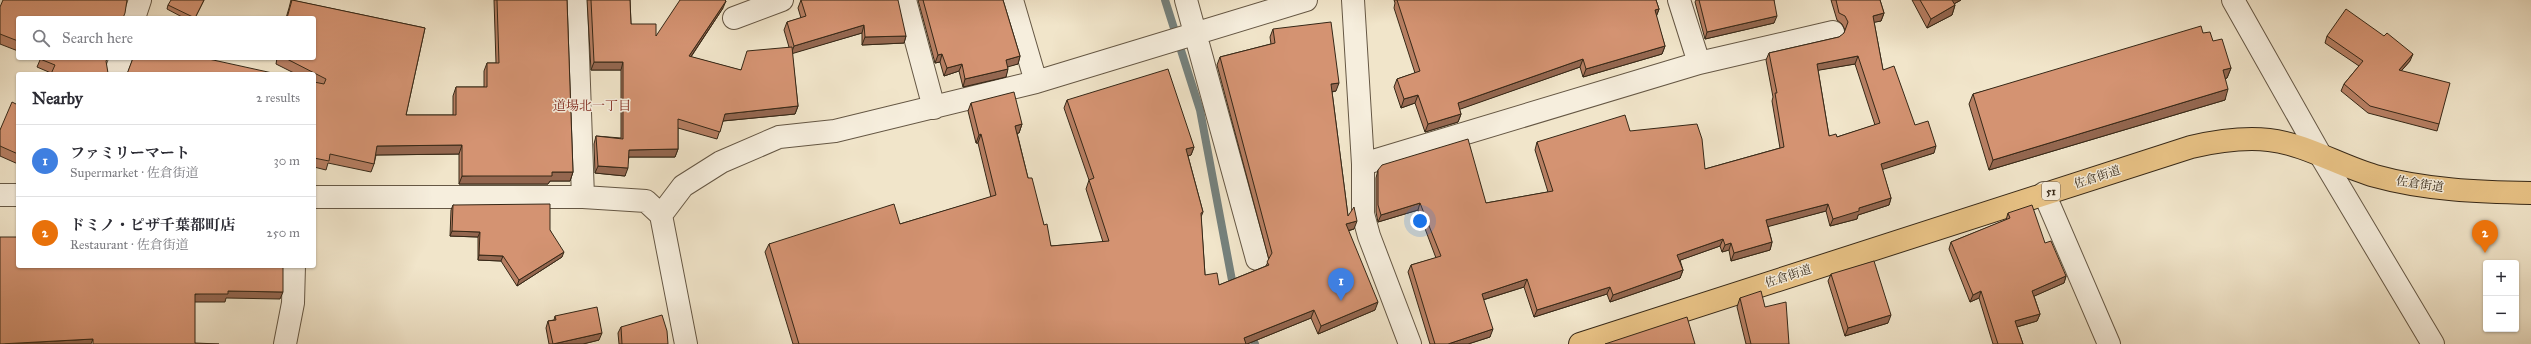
<!DOCTYPE html>
<html lang="en">
<head>
<meta charset="utf-8">
<style>
	:root { --surface:#fff; --page:#f7f7f7; --text:#2b2b33; --muted:#7c7c81; --line:#e1e1e2; --accent:#db2777 }
	body { margin:0; font-family:"IM FELL Great Primer","Noto Serif JP",serif; background:var(--page); color:var(--text) }
	.controls { position:absolute; right:12px; bottom:12px; display:grid; overflow:hidden; border-radius:4px; box-shadow:0 1px 3px #0004 }
	.controls button { width:36px; height:36px; display:grid; place-items:center; padding:0; border:0; border-bottom:1px solid var(--line); background:var(--surface); color:var(--text); font:20px sans-serif }
	.you { position:absolute; left:1420px; top:221px; width:14px; height:14px; margin:-10px; border:3px solid #fff; border-radius:50%; background:#1a73e8; box-shadow:0 0 0 6px #1a73e833 }
	.badge { display:grid; place-items:center; width:26px; height:26px; border-radius:50%; background:var(--accent); color:#fff; font-size:13px; font-weight:700 }
	.pin { position:absolute; translate:-50% -33px; filter:drop-shadow(0 1px 2px #0008) }
	.pin::after { content:''; position:absolute; top:21px; width:14px; height:12px; background:inherit; clip-path:polygon(0 0,100% 0,50% 100%) }
	.list { margin:0; padding:0; list-style:none }
	h2 { display:flex; justify-content:space-between; align-items:center; height:52px; margin:0; padding:0 16px; font-size:17px }
	h2 small { font-size:13px; font-weight:400; color:var(--muted) }
	.list li { display:grid; grid-template-columns:26px 1fr auto; gap:12px; align-items:center; box-sizing:border-box; height:72px; padding:0 16px; border-top:1px solid var(--line) }
	.list b { display:block; font-size:15px; white-space:nowrap }
	.list p { margin:0; font-size:13px; white-space:nowrap; color:var(--muted) }
	.list em { font-size:13px; font-style:normal; color:var(--muted) }
	.icon { flex:none; width:22px; height:22px; fill:none; stroke:currentColor; stroke-width:2; stroke-linecap:round; stroke-linejoin:round }
	.map { position:relative; flex:none; width:2531px; height:344px; overflow:hidden }
	.search { position:absolute; background:var(--surface); box-shadow:0 1px 3px #0004; left:16px; top:16px; width:300px; height:44px; display:flex; align-items:center; gap:10px; box-sizing:border-box; padding:0 14px; border-radius:4px; color:var(--muted); font-size:15px }
	.panel { position:absolute; background:var(--surface); box-shadow:0 1px 3px #0004; left:16px; top:72px; width:300px; height:196px; border-radius:4px }
	.map>svg:first-child { display:block }
	.lines { fill:none; stroke-linecap:round; stroke-linejoin:round }
	.stream { stroke:#75817d; stroke-width:8 }
	.minor-casing { stroke:#655744; stroke-width:24 }
	.highway-casing { stroke:#362817; stroke-width:24 }
	.minor { stroke:#f6eedd; stroke-width:22 }
	.highway { stroke:#e8c285; stroke-width:22 }
	.wall { fill:#b67e62; stroke:#362817; fill-rule:evenodd }
	.shaded-wall { fill:#946750; stroke:#362817 }
	.building { fill:#d49372; stroke:#362817; fill-rule:evenodd }
	.labels { text-anchor:middle; dominant-baseline:central; stroke-width:3; stroke-linejoin:round; paint-order:stroke }
	.shield { fill:#f6eedd; stroke:#706352; stroke-width:1 }
	.shield-label { font-size:11px; font-weight:bold; fill:#362817 }
	.street-label { font-size:12px; fill:#362817; stroke:#f6eedd }
	.neighbourhood-label { font-size:13px; fill:#7a1f14; stroke:#f6eedd }
</style>
</head>
<body>
<div class="map">
<svg width="2531" height="344" viewBox="0 0 2531 344">
	<rect width="100%" height="100%" fill="#f1e5ca"/>
	<filter id="stains"><feTurbulence type="fractalNoise" baseFrequency=".005" numOctaves="4"/><feColorMatrix values="0 0 0 0 .2 0 0 0 0 .09 0 0 0 0 .02 0 0 0 .5 -.17"/></filter>
	<radialGradient id="worn" r=".72"><stop offset=".6" stop-color="#630" stop-opacity="0"/><stop offset="1" stop-color="#630" stop-opacity=".3"/></radialGradient>
	<g class="lines">
		<path class="stream" d="M1165,0L1200,110L1234,291
			M1249,331L1255,344"/>
		<defs>
			<path id="minor" d="M576,0L583,197L646,201L661,215L686,344
				M905,0L934,108
				M1012,0L1036,82
				M1186,0L1257,259
				M1353,0L1363,164V214L1369,236L1410,344
				M1679,0L1699,63
				M2233,0L2321,156L2433,344
				M134,18L140,0
				M734,18L782,0
				M115,74L121,58
				M1363,164L1699,63L1833,32
				M2044,193L2109,344
				M0,195H18
				M314,197H583
				M661,215L683,186L721,162L779,137L835,131L1036,82L1306,0
				M285,344L293,303L294,266"/>
			<path id="highway" d="M1580,344L2191,147C2217,141 2242,137 2269,140C2305,144 2340,166 2375,176C2425,190 2479,192 2531,193"/>
		</defs>
		<use href="#minor" class="minor-casing"/>
		<use href="#highway" class="highway-casing"/>
		<use href="#minor" class="minor"/>
		<use href="#highway" class="highway"/>
	</g>
	<path class="wall" d="M204,0L195,18H184L167,9L168,5Z
		M291,0L425,28L406,115H453V96L456,87H484V71L487,63H496L494,0H567L573,172L570,181H550L548,184H459V154L376,155L374,164L371,172L328,163L326,170L314,167V74H296L276,64L277,58H314V18H286L289,8Z
		M587,0H630L631,24L656,36L723,8L691,57L740,70L789,47L784,30L787,22L801,18L798,8L801,0L906,36L904,43L862,45V33L792,53L798,106L795,114L723,121L717,139L678,128V149L675,157H629L625,176L595,173L594,144L596,136L621,138V70H591Z
		M918,0H1003L1020,56L1018,64L1008,66L1006,77L963,87L959,71L944,76L940,62L935,63Z
		M1394,0H1656L1659,9L1656,17L1665,46L1662,54L1583,77L1580,67L1459,109L1461,114L1458,122L1425,132L1415,103L1401,108L1394,87L1397,79L1415,73L1394,8L1395,3Z
		M1696,0H1774V23L1705,39L1695,2Z
		M1831,0H1880L1884,13L1881,21L1874,22L1883,70L1915,125L1934,153L1882,169L1891,198L1889,205L1858,215L1857,219L1830,226L1826,211L1768,226L1772,242L1770,250L1731,261L1729,250L1722,252L1720,246L1680,260L1683,270L1680,278L1610,302L1607,294L1534,317L1524,287L1483,300L1490,337L1468,344H1430L1408,272L1411,265L1436,258L1418,210L1378,222L1376,212V178L1378,170L1486,203L1548,192L1535,150L1537,142L1630,131L1705,169L1780,148L1772,101L1773,97L1766,60L1769,53L1839,37L1844,34L1845,30L1842,24L1837,20ZM1855,64L1875,125L1837,137L1829,136L1818,70Z
		M1912,0H1961L1954,4L1955,5L1952,15L1927,28Z
		M0,7L18,18V51L0,44Z
		M1273,29L1336,91L1332,92L1348,216L1354,229L1348,231L1375,310L1318,334L1311,318L1247,344H793L765,252L769,244L900,224L991,197L978,143H976L968,111L971,103L1022,124L1019,133H1017L1028,178L1051,246L1103,242L1086,189L1089,180L1064,108L1067,100L1194,147L1191,155L1188,156L1203,212L1201,217L1205,275L1219,285L1266,266L1269,260L1217,65L1220,57L1271,44L1270,37Z
		M2203,33L2213,41L2231,68L2227,78L2225,79V100L1989,170L1969,104L1973,94Z
		M2327,36L2410,61L2401,71L2439,124L2437,131L2368,113L2341,91L2344,84L2359,66L2325,43Z
		M34,58H108L51,73L37,67L40,60Z
		M18,105V164L0,156V130Z
		M453,205L550,230L562,257L517,286L501,261L478,260V237L450,236L451,210Z
		M2008,213L2045,243L2066,276L2064,283L2034,296L2040,314L2037,321L2017,327L2023,344H1993L1979,298L1970,302L1949,249L1951,242L2006,220Z
		M1831,274L1888,323L1845,336L1828,281Z
		M1740,298L1765,307L1789,344H1746L1737,307Z
		M555,316L599,340L583,344H549L546,328L548,321L554,320Z
		M621,327L668,344H619L618,333Z"/>
	<path class="shaded-wall" d="M1950,0H1961L1948,7Z
		M726,1L723,8L686,64L689,56Z
		M1955,5L1952,15L1927,28L1931,19Z
		M1659,9L1656,17L1655,10Z
		M1884,13L1881,21L1871,23L1873,16Z
		M1777,16L1774,23L1705,39L1707,32Z
		M864,25L862,33L791,54L794,46Z
		M906,36L904,43L862,45L865,37Z
		M1665,46L1662,54L1583,77L1586,69Z
		M942,54L940,62L935,63L938,55Z
		M2413,54L2410,61L2396,77L2399,70Z
		M1020,56L1018,64L1004,68L1006,60Z
		M1858,56L1855,64L1814,71L1817,64Z
		M1583,59L1580,67L1455,111L1458,103Z
		M594,62H623L621,70H591Z
		M962,64L959,71L944,76L947,68Z
		M2231,68L2227,78L2219,80L2223,70Z
		M1008,69L1006,77L963,87L965,79Z
		M1339,83L1336,91L1328,92L1331,84Z
		M2228,89L2225,100L1989,170L1993,160Z
		M1418,95L1415,103L1401,108L1404,99Z
		M798,106L795,114L722,121L725,114Z
		M1461,114L1458,122L1425,132L1428,124Z
		M1022,124L1019,133L1012,134L1015,126Z
		M981,134L978,143H976L979,135Z
		M462,145L459,154L374,155L377,146Z
		M1936,146L1934,153L1878,171L1881,164Z
		M1194,147L1191,155L1183,157L1186,149Z
		M678,149L675,157H627L629,150Z
		M598,166L628,168L625,176L595,173Z
		M552,172H573L570,181H550L548,184H459L462,176Z
		M1891,198L1889,205L1858,215L1857,219L1830,226L1833,219L1859,208Z
		M1420,203L1418,210L1378,222L1381,215Z
		M1828,204L1826,211L1763,228L1766,220Z
		M1357,221L1354,229L1342,232L1346,224Z
		M452,231L480,232L478,237L450,236Z
		M1723,239L1720,246L1675,262L1677,255Z
		M1772,242L1770,250L1731,261L1734,253Z
		M1731,243L1729,250L1722,252L1725,245Z
		M564,252L562,257L517,286L519,280Z
		M479,255L503,256L501,261L478,260Z
		M1683,270L1680,278L1610,302L1613,295Z
		M2066,276L2064,283L2030,298L2032,291Z
		M1527,279L1524,287L1479,301L1482,294Z
		M1610,287L1607,294L1534,317L1537,310Z
		M228,291L283,292L280,299L226,298L225,302H193L195,294Z
		M1981,291L1979,298L1970,302L1973,295Z
		M1378,302L1375,310L1318,334L1321,326Z
		M1314,310L1311,318L1247,344H1242L1244,338Z
		M2040,314L2037,321L2013,328L2015,321Z
		M1891,315L1888,323L1845,336L1848,328Z
		M1493,329L1490,337L1468,344H1448Z
		M602,333L599,340L583,344H553Z
		M93,339L91,344H5Z"/>
	<path class="building" d="M3,0H127L125,13L123,18H18V41L0,34V7Z
		M171,0H204L195,18L168,5Z
		M292,0L425,28L406,115H456V87H487V63H499L497,0H567L573,172H552V176H462V145L377,146L374,164L330,154L329,161L314,158V82L324,84L326,79L285,58H314V18H287Z
		M591,0H630L631,24H656V36L680,0H725L726,1L689,56L741,70L747,51L792,47L798,106L725,114L720,132L678,119V149L629,150L628,168L598,166L596,136L623,139V62H594Z
		M801,0H898L906,36L865,37L864,25L794,46L787,22L806,16Z
		M923,0H1003L1020,56L1006,60L1008,69L965,79L962,64L947,68L942,54L938,55Z
		M1397,0H1656L1659,9L1655,10L1665,46L1586,69L1583,59L1458,103L1461,114L1428,124L1418,95L1404,99L1397,79L1420,71Z
		M1699,0H1774L1777,16L1707,32Z
		M1836,0H1880L1884,13L1873,16L1883,70L1894,66L1915,125L1928,121L1936,146L1881,164L1891,198L1859,208V211L1833,219L1828,204L1766,220L1772,242L1734,253L1731,243L1725,245L1723,239L1677,255L1683,270L1613,295L1610,287L1537,310L1527,279L1482,294L1493,329L1448,344H1435L1411,265L1441,256L1420,203L1381,215L1378,205V170L1382,165L1468,139L1486,203L1553,191L1537,142L1625,115L1630,131L1697,124L1702,139L1705,169L1784,147L1775,93H1777L1769,53L1839,37L1844,33L1848,22L1845,16L1839,13ZM1858,56L1880,123L1837,137L1836,134L1829,136L1817,64Z
		M1920,0H1952L1955,5L1931,19Z
		M2346,9L2384,36L2387,33L2413,54L2399,70L2450,83L2439,124L2370,106L2344,84L2363,61L2327,36Z
		M1331,22L1339,83L1331,84L1348,216L1354,207L1357,221L1346,224L1378,302L1321,326L1314,310L1244,338L1246,344H799L769,244L894,204L900,224L996,195L981,134L979,135L971,103L1014,92L1022,124L1015,126L1028,178H1032L1044,225L1047,224L1051,246L1109,241L1089,180L1094,178L1067,100L1168,69L1194,147L1186,149L1203,212L1201,213L1205,275L1217,273L1219,285L1269,265L1267,262L1272,253L1220,57L1275,43L1273,29Z
		M2201,26L2203,33L2210,32L2213,41L2222,39L2231,68L2223,70L2228,89L1993,160L1973,94Z
		M41,58H108L106,61L108,73L110,74H51L55,65L40,59Z
		M133,58H204L277,74H127Z
		M12,102L18,105V154L0,146V130Z
		M550,204V230L564,252L519,280L503,256L479,255L480,232L452,231L453,205Z
		M2032,205L2045,243L2051,241L2066,276L2032,291L2040,314L2015,321L2023,344H1998L1981,291L1973,295L1951,242L2010,218L2008,213Z
		M0,237H18V266H283V292L228,291V294H195V343L219,344H93V339L0,344Z
		M1874,261L1891,315L1848,328L1831,274Z
		M1761,291L1765,307L1786,302L1789,344H1751L1740,298Z
		M597,307L602,333L553,344L548,321L556,320L555,316Z
		M662,315L667,331L668,344H622L621,327Z
		M1687,317L1695,344H1605Z"/>
	<g class="labels">
		<rect class="shield" x="2042" y="182" width="18" height="18" rx="3"/>
		<g class="shield-label">
			<text x="2051" y="191">51</text>
		</g>
		<g class="street-label">
			<text transform="translate(2097 177) rotate(-18)">佐倉街道</text>
			<text transform="translate(2420 184) rotate(8)">佐倉街道</text>
			<text transform="translate(1788 276) rotate(-18)">佐倉街道</text>
		</g>
		<g class="neighbourhood-label">
			<text x="592" y="106">道場北一丁目</text>
		</g>
	</g>
	<rect width="100%" height="100%" filter="url(#stains)"/>
	<rect width="100%" height="100%" fill="url(#worn)"/>
</svg>
<div class="controls">
<button>+</button>
<button>−</button>
</div>
<div class="you"></div>
<div class="pin badge" style="left:1341px;top:301px;background:#3f7fe0">1</div>
<div class="pin badge" style="left:2485px;top:253px;background:#e8710a">2</div>
<div class="search"><svg class="icon" aria-label="search" viewBox="0 0 24 24"><circle cx="10" cy="10" r="6"/><path d="M15 15l6 6"/></svg>Search here</div>
<section class="panel">
<h2>Nearby<small>2 results</small></h2>
<ul class="list">
<li><span class="badge" style="background:#3f7fe0">1</span><div><b>ファミリーマート</b><p>Supermarket · 佐倉街道</p></div><em>30 m</em></li>
<li><span class="badge" style="background:#e8710a">2</span><div><b>ドミノ・ピザ千葉都町店</b><p>Restaurant · 佐倉街道</p></div><em>250 m</em></li>
</ul>
</section>
</div>
</body>
</html>
